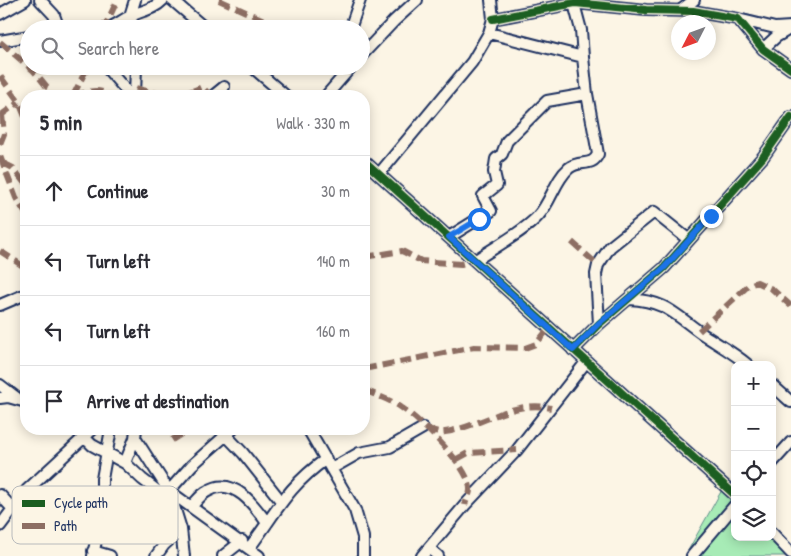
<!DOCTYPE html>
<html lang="en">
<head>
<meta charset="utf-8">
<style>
	:root { --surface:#fff; --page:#f2f2f3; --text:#2b2b33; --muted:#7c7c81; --line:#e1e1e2 }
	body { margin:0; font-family:"Patrick Hand",sans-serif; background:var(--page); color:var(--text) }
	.controls { position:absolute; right:15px; bottom:15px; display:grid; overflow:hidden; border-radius:10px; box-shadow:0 2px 12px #0003 }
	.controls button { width:45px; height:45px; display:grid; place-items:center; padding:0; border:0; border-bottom:1px solid var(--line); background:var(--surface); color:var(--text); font:25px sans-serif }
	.compass { position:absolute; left:671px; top:15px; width:45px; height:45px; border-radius:50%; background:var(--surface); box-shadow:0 2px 12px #0003; rotate:228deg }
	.stop { position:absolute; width:15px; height:15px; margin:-11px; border:4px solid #1a73e8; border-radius:50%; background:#fff }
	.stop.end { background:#1a73e8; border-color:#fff; box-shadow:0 1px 5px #0008 }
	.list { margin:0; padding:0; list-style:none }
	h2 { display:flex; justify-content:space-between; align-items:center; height:65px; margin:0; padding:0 20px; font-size:21px }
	h2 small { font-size:16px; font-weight:400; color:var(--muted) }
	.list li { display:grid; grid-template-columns:32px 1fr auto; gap:15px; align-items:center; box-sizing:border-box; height:70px; padding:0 20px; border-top:1px solid var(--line) }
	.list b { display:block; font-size:19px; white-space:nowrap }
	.list em { font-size:16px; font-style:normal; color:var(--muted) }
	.icon { flex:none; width:28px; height:28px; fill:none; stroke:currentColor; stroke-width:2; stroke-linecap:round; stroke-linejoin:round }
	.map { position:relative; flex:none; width:791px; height:556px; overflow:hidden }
	.search { position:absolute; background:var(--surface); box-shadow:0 2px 12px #0003; left:20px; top:20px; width:350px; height:55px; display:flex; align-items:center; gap:12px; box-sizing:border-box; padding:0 18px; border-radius:28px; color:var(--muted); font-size:19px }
	.panel { position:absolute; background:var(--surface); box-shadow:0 2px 12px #0003; left:20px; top:90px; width:350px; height:345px; border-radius:20px }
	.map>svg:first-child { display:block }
	.green { fill:#a7ebb6; stroke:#618d8a }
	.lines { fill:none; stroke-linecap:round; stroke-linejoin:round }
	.minor-casing { stroke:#1b2f5e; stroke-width:14 }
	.minor { stroke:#fcf5e5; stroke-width:10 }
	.quiet { stroke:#8d6e63; stroke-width:6; stroke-dasharray:12 6; stroke-linecap:butt }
	.cycleway-casing { stroke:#fcf5e5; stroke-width:11 }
	.cycleway { stroke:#1b5e20; stroke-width:8 }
	.route { stroke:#1a73e8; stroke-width:6 }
	.key { fill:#fcf5e5; stroke:#b8babc; stroke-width:1 }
	.key-label { font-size:14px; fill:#1b2f5e }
</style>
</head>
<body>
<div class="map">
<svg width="791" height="556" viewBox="0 0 791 556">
	<rect width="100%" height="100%" fill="#fcf5e5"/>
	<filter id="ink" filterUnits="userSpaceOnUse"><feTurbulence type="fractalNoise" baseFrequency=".02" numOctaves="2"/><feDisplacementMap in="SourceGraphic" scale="10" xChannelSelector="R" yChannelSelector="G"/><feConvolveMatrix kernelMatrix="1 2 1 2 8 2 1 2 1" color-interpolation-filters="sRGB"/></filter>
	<g filter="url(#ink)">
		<path class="green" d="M723,488L735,499V537H772L791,556H685Z"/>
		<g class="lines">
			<defs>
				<path id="minor" d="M40,0L54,15L59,29
					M172,0L206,29
					M681,10L694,0
					M0,14L25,0
					M493,19L575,3L646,10L693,11L738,19L763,49L791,69
					M738,19L775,28L791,27
					M105,29C116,26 121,20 131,16C143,10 153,10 163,0
					M135,29L130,16L135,0
					M350,29L360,0
					M489,33L583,57L581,30L573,0
					M0,41L29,36
					M763,49L776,37L791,28
					M361,56L394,21L417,0
					M105,66L131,96
					M251,66L286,96
					M135,96L136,66
					M213,96L224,87
					M326,96L352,66
					M364,161L735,495
					M379,174L472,62L489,33L493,19L491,0
					M449,237L491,211L483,196L497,185L494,172L496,159L502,154L507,141L547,101L587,94
					M476,260C493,248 525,231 538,216C551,202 555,180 569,168C580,159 592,168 598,154L587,94L583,57
					M629,299C667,301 675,315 704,335C719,345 734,353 748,365
					M0,305L26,294
					M599,324L596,274L598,265L610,247L654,212L689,240
					M573,350L599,324L664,268L763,157L791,117
					M0,385L17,398
					M772,385L791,402
					M0,398L8,397L26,402
					M76,429L92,445L125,463L142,479L173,503
					M136,429L135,438L169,491L259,556
					M220,429L243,453L281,501
					M308,429L355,510L363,537V556
					M125,463L135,438
					M772,463L791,442
					M331,469L359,453L390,447L423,428
					M169,491L192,465L233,429
					M0,495L14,510
					M176,499L173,503L181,529L184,556
					M191,507C196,502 201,494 208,491C233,475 255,506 267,523
					M0,526L27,490L93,429
					M772,533L791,553
					M250,547C277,511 287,487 326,459
					M430,549L438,556
					M93,551L110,556
					M93,556L102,509V479L111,429
					M156,556L164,545L181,529
					M223,556L242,541
					M422,556L465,505L517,450L586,362
					M692,556L735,505"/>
			</defs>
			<use href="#minor" class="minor-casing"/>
			<use href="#minor" class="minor"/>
			<path class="quiet" d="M219,0L284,29
				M100,29L107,22L116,3L114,0
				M0,42L34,71L47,87L52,89
				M0,76L19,102L26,119
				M136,88C158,95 180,98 202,87L211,96
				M73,96C87,92 98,87 110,96
				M73,96L88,66
				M0,116L19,102
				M0,144L4,134L2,115
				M0,156L16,198L26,214
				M3,163L13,168L26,185
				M572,242L598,265
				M0,251L26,268
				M364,257L402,251L421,261L461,264L476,260
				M699,331L749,285L757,282L772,289L791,306
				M364,369L474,347L525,348L536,344L549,328
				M364,390C376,395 391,400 402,408C420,420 471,468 470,490C470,495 466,500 465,505
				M426,428C431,430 439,433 445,432C481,427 513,399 551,408
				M163,429H164
				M172,440L189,429
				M457,459L468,453L517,450"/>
			<defs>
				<path id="cycleway" d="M493,19L575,3L646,10L693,11L738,19L763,49L791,69
					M364,161L735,495
					M573,350L599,324L664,268L763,157L791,117"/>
			</defs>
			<use href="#cycleway" class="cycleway-casing"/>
			<use href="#cycleway" class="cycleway"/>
		</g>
	</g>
	<g class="lines" filter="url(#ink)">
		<path class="route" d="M479,219L449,237L573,350L598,324L664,268L711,216"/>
	</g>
	<rect x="12" y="486" width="166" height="58" rx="8" class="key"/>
	<rect x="22" y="500" width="23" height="7" fill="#1b5e20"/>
	<rect x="22" y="523" width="23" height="6" fill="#8d6e63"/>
	<g class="key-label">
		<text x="54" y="508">Cycle path</text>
		<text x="54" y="531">Path</text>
	</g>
</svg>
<div class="controls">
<button>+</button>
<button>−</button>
<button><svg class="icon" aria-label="locate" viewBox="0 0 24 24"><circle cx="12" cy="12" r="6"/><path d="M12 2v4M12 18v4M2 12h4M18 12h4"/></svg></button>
<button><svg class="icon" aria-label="layers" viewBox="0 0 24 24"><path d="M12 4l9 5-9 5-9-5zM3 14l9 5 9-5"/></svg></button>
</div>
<svg class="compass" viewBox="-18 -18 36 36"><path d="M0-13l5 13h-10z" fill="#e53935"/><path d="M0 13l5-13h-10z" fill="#7c7c81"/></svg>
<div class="stop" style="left:479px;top:219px"></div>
<div class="stop end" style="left:711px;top:216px"></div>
<div class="search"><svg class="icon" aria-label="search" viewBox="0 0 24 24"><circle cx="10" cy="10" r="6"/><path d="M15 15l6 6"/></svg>Search here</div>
<section class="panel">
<h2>5 min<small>Walk · 330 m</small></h2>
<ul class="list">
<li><svg class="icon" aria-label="ahead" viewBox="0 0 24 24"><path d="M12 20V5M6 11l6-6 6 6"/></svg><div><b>Continue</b></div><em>30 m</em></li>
<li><svg class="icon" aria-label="left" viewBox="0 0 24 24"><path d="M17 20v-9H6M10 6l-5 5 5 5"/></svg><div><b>Turn left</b></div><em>140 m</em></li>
<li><svg class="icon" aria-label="left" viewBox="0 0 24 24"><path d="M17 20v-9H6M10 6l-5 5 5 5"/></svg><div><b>Turn left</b></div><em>160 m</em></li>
<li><svg class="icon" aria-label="arrive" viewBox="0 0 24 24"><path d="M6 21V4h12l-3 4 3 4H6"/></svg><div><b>Arrive at destination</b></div></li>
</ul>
</section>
</div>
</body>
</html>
